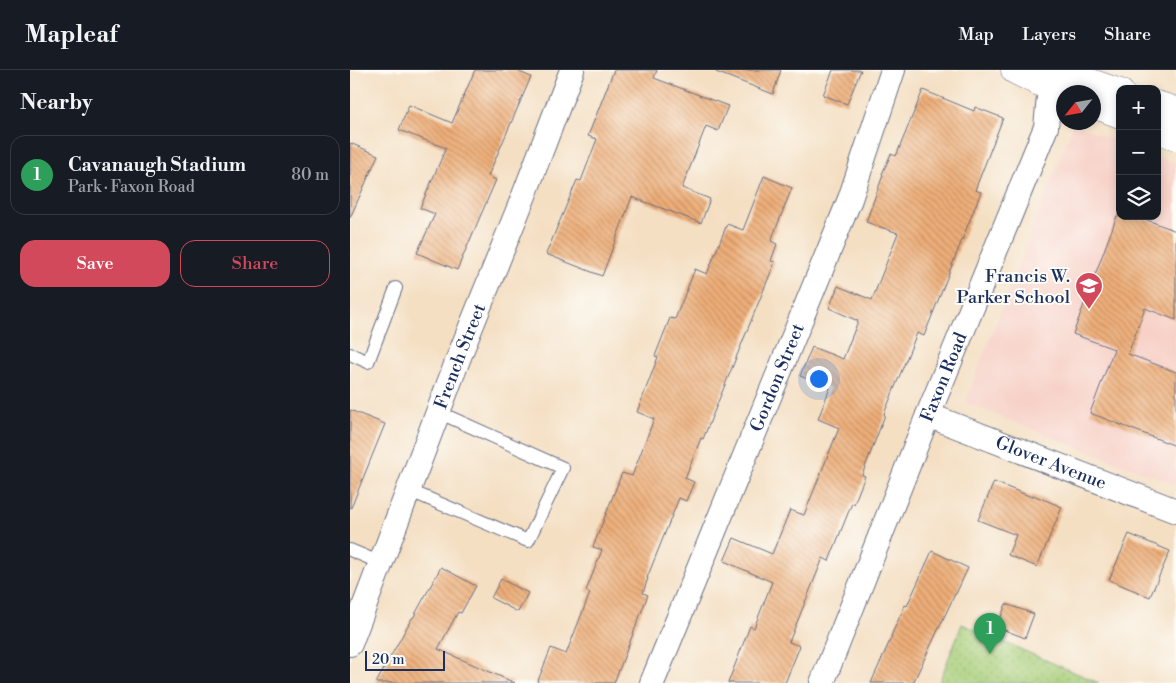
<!DOCTYPE html>
<html lang="en">
<head>
<meta charset="utf-8">
<style>
	:root { --surface:#171b24; --page:#242831; --text:#f1f3f6; --muted:#9ea1a6; --line:#363941; --accent:#d1495b }
	body { margin:0; font-family:"Libre Bodoni",serif; background:var(--page); color:var(--text) }
	.controls { position:absolute; right:15px; top:15px; display:grid; overflow:hidden; border-radius:10px; box-shadow:0 2px 8px #0003 }
	.controls button { width:45px; height:45px; display:grid; place-items:center; padding:0; border:0; border-bottom:1px solid var(--line); background:var(--surface); color:var(--text); font:25px sans-serif }
	.compass { position:absolute; left:706px; top:15px; width:45px; height:45px; border-radius:50%; background:var(--surface); box-shadow:0 2px 8px #0003; rotate:239deg }
	.scale { position:absolute; left:15px; bottom:12px; width:80px; box-sizing:border-box; padding-left:5px; border:2px solid #1b2f5e; border-top:0; font-size:14px; line-height:18px; white-space:nowrap; color:#1b2f5e; -webkit-text-stroke:4px #fdfcf7; paint-order:stroke }
	.you { position:absolute; left:468px; top:308px; width:18px; height:18px; margin:-12px; border:4px solid #fff; border-radius:50%; background:#1a73e8; box-shadow:0 0 0 8px #1a73e833 }
	.badge { display:grid; place-items:center; width:32px; height:32px; border-radius:50%; background:var(--accent); color:#fff; font-size:16px; font-weight:700 }
	.pin { position:absolute; translate:-50% -41px; filter:drop-shadow(0 1px 2px #0008) }
	.pin::after { content:''; position:absolute; top:26px; width:18px; height:15px; background:inherit; clip-path:polygon(0 0,100% 0,50% 100%) }
	.list { margin:0; padding:0; list-style:none }
	h2 { display:flex; justify-content:space-between; align-items:center; height:65px; margin:0; padding:0 20px; font-size:21px }
	h2 small { font-size:16px; font-weight:400; color:var(--muted) }
	.list li { display:grid; grid-template-columns:32px 1fr auto; gap:15px; align-items:center; box-sizing:border-box; height:80px; margin:0 10px 10px; padding:0 10px; border:1px solid var(--line); border-radius:15px }
	.list b { display:block; font-size:19px; white-space:nowrap }
	.list p { margin:0; font-size:16px; white-space:nowrap; color:var(--muted) }
	.list em { font-size:16px; font-style:normal; color:var(--muted) }
	.actions { display:flex; gap:10px; padding:15px 20px }
	.actions a { flex:1; padding:11px 0; border:1px solid var(--accent); border-radius:15px; text-align:center; font-size:18px; color:var(--accent) }
	.actions .main { background:var(--accent); color:#fff }
	.icon { flex:none; width:28px; height:28px; fill:none; stroke:currentColor; stroke-width:2; stroke-linecap:round; stroke-linejoin:round }
	.map { position:relative; flex:none; width:826px; height:613px; overflow:hidden }
	header { display:flex; align-items:center; gap:30px; box-sizing:border-box; height:70px; padding:0 25px; background:var(--surface); border-bottom:1px solid var(--line) }
	header strong { font-size:24px }
	nav { display:flex; gap:28px; margin-inline-start:auto; font-size:18px }
	main { display:flex }
	aside { flex:1; background:var(--surface) }
	.map>svg:first-child { display:block }
	.built { fill:#f7d1c7 }
	.park { fill:url(#park-dots); stroke:#627e6c }
	.building { fill:url(#building-back-hatch) }
	.lines { fill:none; stroke-linecap:round; stroke-linejoin:round }
	.service-casing { stroke:#676d81; stroke-width:14 }
	.minor-casing { stroke:#676d81; stroke-width:26 }
	.tertiary-casing { stroke:#676d81; stroke-width:29 }
	.service { stroke:#fff; stroke-width:12 }
	.minor { stroke:#fff; stroke-width:24 }
	.tertiary { stroke:#fff; stroke-width:28 }
	.labels { text-anchor:middle; dominant-baseline:central; stroke-width:4; stroke-linejoin:round; paint-order:stroke }
	.poi-label { font-size:18px; fill:#1b2f5e; stroke:#fdfcf7; text-anchor:end }
	.street-label { font-size:18px; fill:#1b2f5e; stroke:#fdfcf7 }
</style>
</head>
<body>
<header>
<strong>Mapleaf</strong>
<nav><a>Map</a><a>Layers</a><a>Share</a></nav>
</header>
<main>
<aside>
<h2>Nearby<small></small></h2>
<ul class="list">
<li><span class="badge" style="background:#2e9e5b">1</span><div><b>Cavanaugh Stadium</b><p>Park · Faxon Road</p></div><em>80 m</em></li>
</ul>
<div class="actions"><a class="main">Save</a><a>Share</a></div>
</aside>
<div class="map">
<svg width="826" height="613" viewBox="0 0 826 613">
	<defs>
		<pattern id="park-dots" width="8" height="8" patternUnits="userSpaceOnUse" patternTransform="scale(1.25)"><rect width="8" height="8" fill="#a8ce79"/><path d="M2 2h.1M6 6h.1" fill="none" stroke="#90b16b" stroke-width="1.8" stroke-linecap="round"/></pattern>
		<pattern id="building-back-hatch" width="6" height="6" patternUnits="userSpaceOnUse" patternTransform="scale(1.25)"><rect width="6" height="6" fill="#eeae78"/><path d="M-1 5l2 2M0 0l6 6M5-1l2 2" fill="none" stroke="#c08e66"/></pattern>
	</defs>
	<rect width="100%" height="100%" fill="#fdfcf7"/>
	<filter id="ink" filterUnits="userSpaceOnUse"><feTurbulence type="fractalNoise" baseFrequency=".02" numOctaves="2"/><feDisplacementMap in="SourceGraphic" scale="10" xChannelSelector="R" yChannelSelector="G"/><feConvolveMatrix kernelMatrix="1 2 1 2 8 2 1 2 1" color-interpolation-filters="sRGB"/></filter>
	<filter id="wash" filterUnits="userSpaceOnUse"><feTurbulence type="fractalNoise" baseFrequency=".0096" numOctaves="4" result="noise"/><feDisplacementMap in="SourceGraphic" scale="20" xChannelSelector="R" yChannelSelector="G"/><feGaussianBlur stdDeviation="1.12" result="paint"/><feColorMatrix in="noise" values="0 0 0 0 0 0 0 0 0 0 0 0 0 0 0 0 0 1.4 0 .05"/><feComposite in="paint" operator="in"/></filter>
	<g filter="url(#wash)">
		<rect width="100%" height="100%" fill="#f4dfc3"/>
		<path class="built" d="M723,54L770,72V146H807V87L826,94V415L615,333Z"/>
		<path class="park" d="M612,554L749,613H589Z"/>
		<g id="blocks">
			<path class="building" d="M125,0H165L181,7L138,106L146,110L107,200L67,183L85,144L70,138L96,78L49,60L59,35L102,53Z
				M264,0H307L304,8L378,36L368,61L356,56L332,118L360,129L351,153L282,127L252,206L196,184L227,110L231,111L247,69L238,66Z
				M366,0H431L423,24L366,2Z
				M483,0H511L497,34L473,25Z
				M573,20L624,41L625,37L653,48L625,120L631,122L574,266L567,263L534,344L535,345L512,405L515,406L504,434L502,433L479,491L473,488L439,572L450,576L435,613H378L400,556L404,558L422,512L374,491L384,468L422,484L440,440L454,445L489,358L468,349L480,318L450,306L462,277L493,289L508,251L479,238L488,216L522,230L548,163L516,152L533,105L532,104L541,84L546,86Z
				M0,73L28,85L0,148Z
				M414,106L442,118L421,171L427,174L421,191L425,192L353,369L351,368L335,408L344,412L336,431L329,428L297,508H298L293,523L298,525L264,613H187L201,578L216,584L240,523L236,521L252,480L243,477L272,403L282,406L304,349L287,342L308,287L305,286L320,248L325,249L345,199L357,204L377,154L393,160Z
				M767,146H787L826,161V250L795,238L778,284L826,302V376L740,343L764,279L723,264Z
				M0,340L35,354L1,438H0Z
				M644,412L682,427L683,425L712,437L687,497L658,485L666,465L628,450Z
				M779,464L820,481L800,527L759,510Z
				M582,481L618,498L606,524H605L563,613H521L542,566H541L555,535L557,536Z
				M91,497L126,516L111,543L108,542L88,579L165,613H26L62,548H63Z
				M151,509L178,523L168,542L141,528Z
				M656,534L684,544L675,568L647,557Z"/>
		</g>
	</g>
	<g filter="url(#ink)">
		<use href="#blocks" fill-opacity="0" stroke="#676d81" stroke-width="1"/>
		<g class="lines">
			<defs>
				<path id="service" d="M0,284L18,292L46,218
					M58,420L178,471L213,398L88,342
					M0,480L31,493"/>
				<g id="minor">
					<path id="s1" d="M578,345L826,441"/>
					<path id="s2" d="M0,574L112,279L173,128L222,0"/>
					<path id="s3" d="M302,613L500,129L543,0"/>
					<path id="s4" d="M472,613L578,345L696,57L700,17L701,0"/>
				</g>
				<path id="tertiary" d="M665,0L700,17L714,22
					M703,0L770,23
					M744,34L770,44
					M807,35L826,41
					M807,59L826,66"/>
			</defs>
			<use href="#service" class="service-casing"/>
			<use href="#minor" class="minor-casing"/>
			<use href="#tertiary" class="tertiary-casing"/>
			<use href="#service" class="service"/>
			<use href="#minor" class="minor"/>
			<use href="#tertiary" class="tertiary"/>
		</g>
	</g>
	<defs>
		<symbol id="school-pin" viewBox="-11 -11 22 30"><path d="M0 17L-7.5 6A9.5 9.5 0 1 1 7.5 6Z" fill="#d1495b" stroke="#fdfcf7"/><path d="M0-5L7-2L0 1L-7-2ZM-4 1L0 2.5L4 1V4Q0 6-4 4Z" fill="#fff"/></symbol>
	</defs>
	<g fill-rule="evenodd">
		<use href="#school-pin" x="723" y="200" width="32" height="43"/>
	</g>
	<g class="labels">
		<g class="poi-label">
			<text x="720" y="206">Francis W.<tspan x="720" dy="21">Parker School</tspan></text>
		</g>
		<g class="street-label">
			<text stroke="none"><textPath href="#s2" startOffset="308">French Street</textPath></text>
			<text stroke="none"><textPath href="#s3" startOffset="330">Gordon Street</textPath></text>
			<text stroke="none"><textPath href="#s4" startOffset="329">Faxon Road</textPath></text>
			<text stroke="none"><textPath href="#s1" startOffset="132">Glover Avenue</textPath></text>
		</g>
	</g>
</svg>
<div class="controls">
<button>+</button>
<button>−</button>
<button><svg class="icon" aria-label="layers" viewBox="0 0 24 24"><path d="M12 4l9 5-9 5-9-5zM3 14l9 5 9-5"/></svg></button>
</div>
<svg class="compass" viewBox="-18 -18 36 36"><path d="M0-13l5 13h-10z" fill="#e53935"/><path d="M0 13l5-13h-10z" fill="#9ea1a6"/></svg>
<div class="scale">20 m</div>
<div class="you"></div>
<div class="pin badge" style="left:640px;top:584px;background:#2e9e5b">1</div>
</div>
</main>
</body>
</html>
